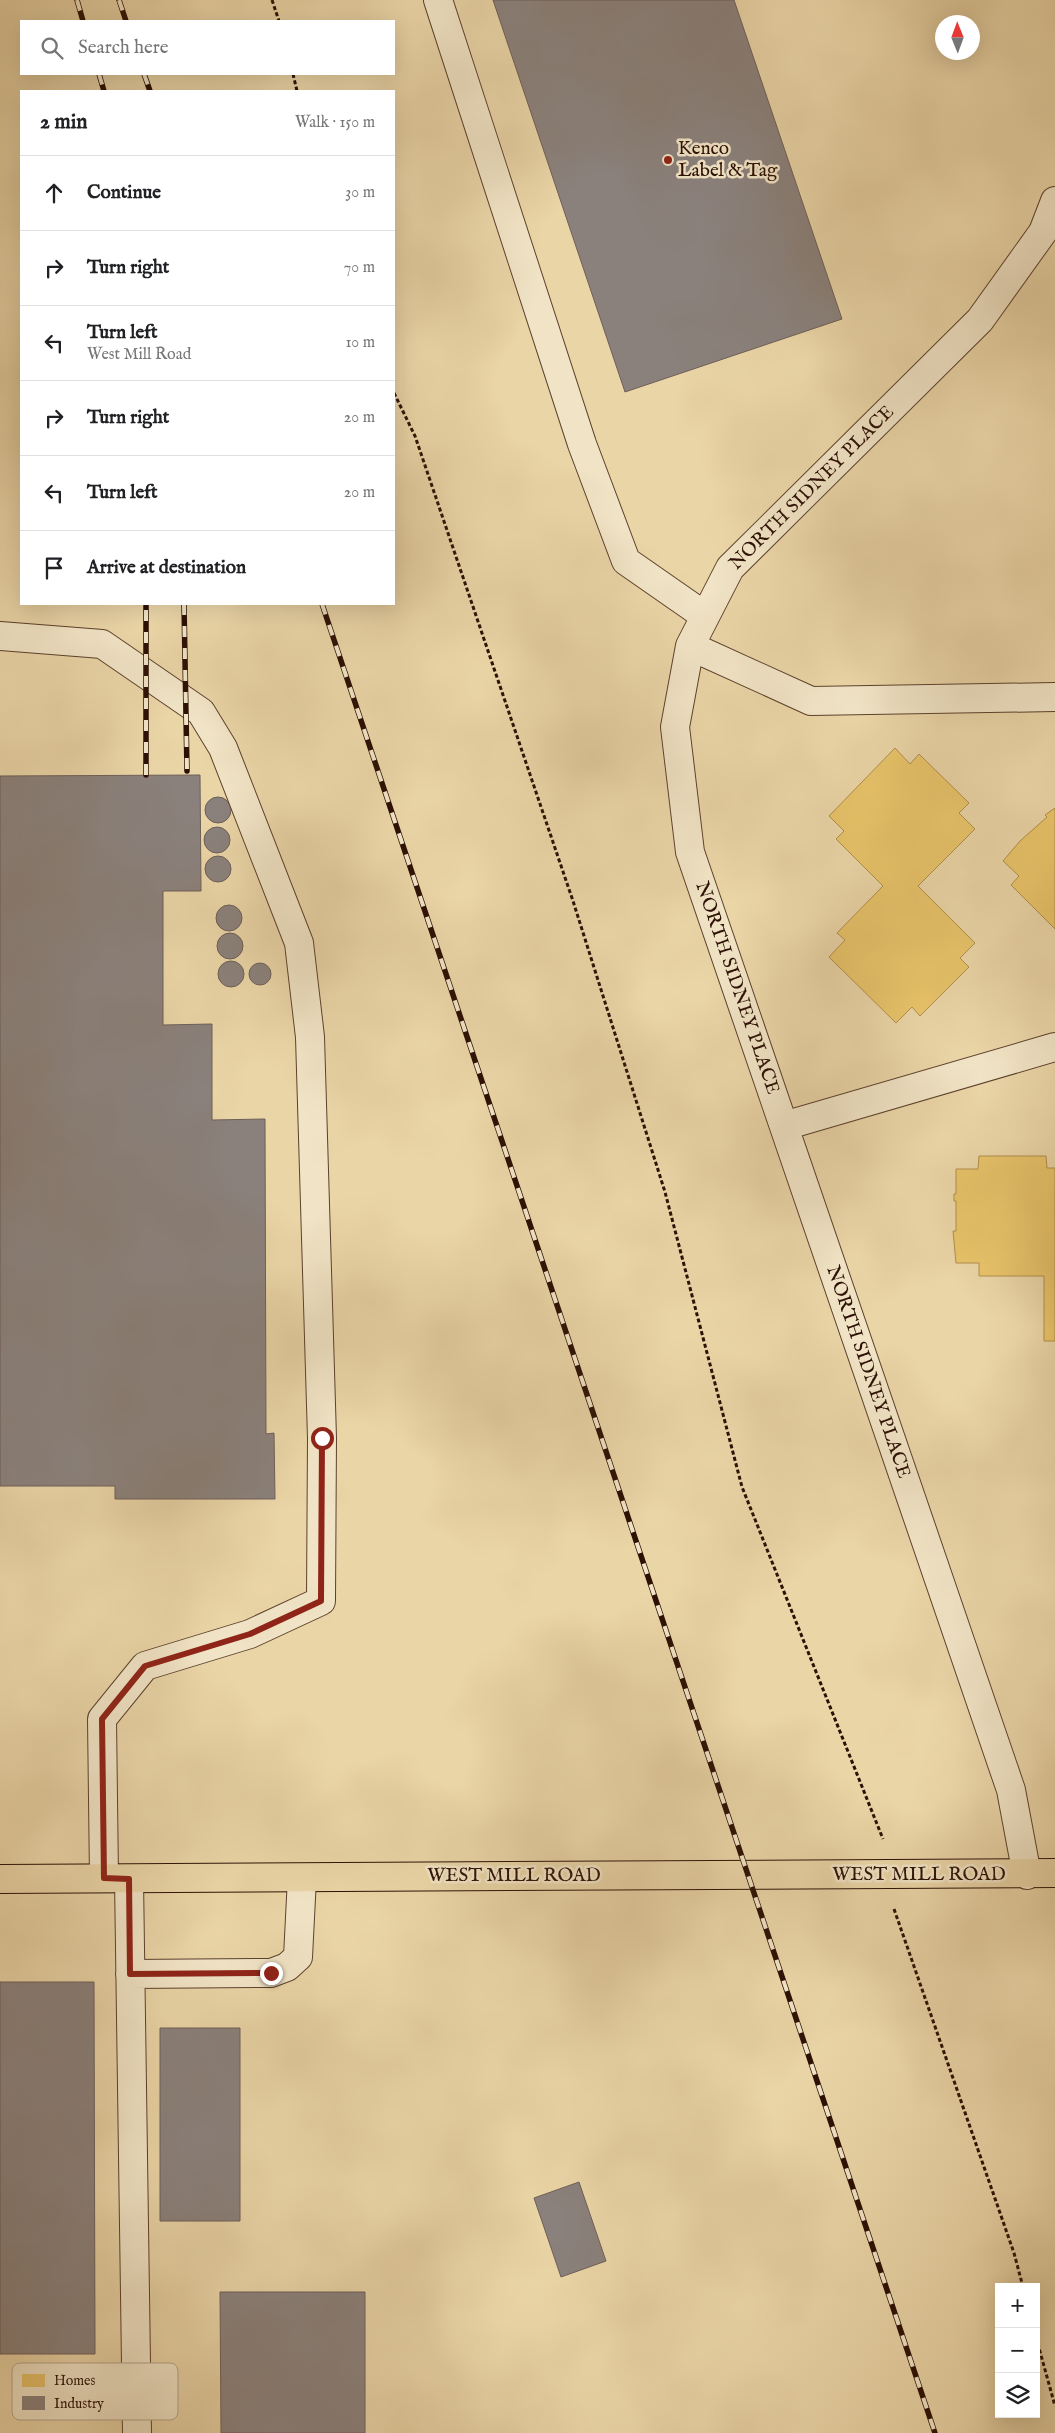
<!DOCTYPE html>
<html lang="en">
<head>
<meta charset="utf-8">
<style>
	:root { --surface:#fff; --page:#f2f2f2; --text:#202124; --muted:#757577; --line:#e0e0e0 }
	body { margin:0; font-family:"IM FELL English",serif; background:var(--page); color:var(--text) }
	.controls { position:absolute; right:15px; bottom:15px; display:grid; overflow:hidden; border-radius:0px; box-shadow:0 5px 20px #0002 }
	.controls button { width:45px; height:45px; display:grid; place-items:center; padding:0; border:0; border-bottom:1px solid var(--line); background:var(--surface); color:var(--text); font:25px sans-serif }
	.compass { position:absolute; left:935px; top:15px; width:45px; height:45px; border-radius:50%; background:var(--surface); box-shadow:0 5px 20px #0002; rotate:359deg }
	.stop { position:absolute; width:15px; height:15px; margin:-11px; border:4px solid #8f2418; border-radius:50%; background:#fff }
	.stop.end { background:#8f2418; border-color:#fff; box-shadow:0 1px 5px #0008 }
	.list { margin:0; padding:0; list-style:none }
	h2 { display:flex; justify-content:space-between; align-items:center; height:65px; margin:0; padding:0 20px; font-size:21px }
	h2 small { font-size:16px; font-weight:400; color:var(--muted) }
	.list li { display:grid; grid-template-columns:32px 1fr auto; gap:15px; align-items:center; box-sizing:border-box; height:75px; padding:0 20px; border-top:1px solid var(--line) }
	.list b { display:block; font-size:19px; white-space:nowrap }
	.list p { margin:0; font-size:16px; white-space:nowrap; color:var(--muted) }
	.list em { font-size:16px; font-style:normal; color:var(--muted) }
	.icon { flex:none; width:28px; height:28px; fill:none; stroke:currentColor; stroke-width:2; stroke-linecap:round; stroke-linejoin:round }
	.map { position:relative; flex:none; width:1055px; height:2433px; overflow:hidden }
	.search { position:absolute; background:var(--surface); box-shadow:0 5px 20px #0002; left:20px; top:20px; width:375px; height:55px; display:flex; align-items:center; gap:12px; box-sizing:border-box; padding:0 18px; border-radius:0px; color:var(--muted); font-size:19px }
	.panel { position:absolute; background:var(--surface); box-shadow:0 5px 20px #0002; left:20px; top:90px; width:375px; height:515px; border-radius:0px }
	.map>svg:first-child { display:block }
	.homes { fill:#e9c46a; stroke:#b08e4b }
	.industry { fill:#8a817c; stroke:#6e5f58 }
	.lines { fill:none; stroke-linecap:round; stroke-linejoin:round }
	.minor-casing { stroke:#5c412d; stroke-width:30 }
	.major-casing { stroke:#2c1004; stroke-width:30 }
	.path { stroke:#2c1004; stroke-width:3; stroke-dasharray:4 2.5; stroke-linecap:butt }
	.minor { stroke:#f1e4c6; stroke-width:28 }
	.major { stroke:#ead5a7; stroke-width:28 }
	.rail-casing { stroke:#2c1004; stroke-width:5.5 }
	.rail { stroke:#f1e4c6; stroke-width:4; stroke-dasharray:11; stroke-linecap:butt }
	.route { stroke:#8f2418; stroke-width:6 }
	.poi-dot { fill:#8f2418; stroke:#f1e4c6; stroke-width:2 }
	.labels { text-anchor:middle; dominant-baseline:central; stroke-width:5; stroke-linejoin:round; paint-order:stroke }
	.poi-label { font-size:19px; fill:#2c1004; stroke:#f1e4c6; text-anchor:start }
	.street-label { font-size:19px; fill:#2c1004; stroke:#f1e4c6 }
	.key { fill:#f1e4c6; stroke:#b6a48c; stroke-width:1 }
	.key-label { font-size:14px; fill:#2c1004 }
</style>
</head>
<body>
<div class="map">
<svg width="1055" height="2433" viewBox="0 0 1055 2433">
	<rect width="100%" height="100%" fill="#ead5a7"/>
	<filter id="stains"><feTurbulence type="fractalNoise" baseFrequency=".004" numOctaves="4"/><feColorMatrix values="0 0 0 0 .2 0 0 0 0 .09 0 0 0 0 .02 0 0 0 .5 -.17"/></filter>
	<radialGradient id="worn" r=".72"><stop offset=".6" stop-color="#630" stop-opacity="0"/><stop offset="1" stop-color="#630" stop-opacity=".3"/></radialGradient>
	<path class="homes" d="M895,748L910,764L919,754L969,803L959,813L975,829L918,886L975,943L960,958L969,967L920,1016L912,1007L896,1023L829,957L845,940L837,933L883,886L836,839L844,831L829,816Z
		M1055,808V929L1011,885L1019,876L1003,861L1020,841L1047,817L1045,815Z
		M979,1156H1046L1047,1168H1055V1341H1044V1276H979V1263H956L953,1231H956V1201H954V1194H956V1169H978Z"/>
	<path class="industry" d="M493,0H734L842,319L625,392Z
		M200,775L201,891H163V1025L212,1024V1120L265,1119L266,1434L274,1433L275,1499H115V1486H0V776Z
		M205 810a13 13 0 1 1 26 0a13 13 0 1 1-26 0Z
		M204 840a13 13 0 1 1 26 0a13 13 0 1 1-26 0Z
		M205 869a13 13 0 1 1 26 0a13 13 0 1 1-26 0Z
		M216 918a13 13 0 1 1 26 0a13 13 0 1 1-26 0Z
		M217 946a13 13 0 1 1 26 0a13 13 0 1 1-26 0Z
		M218 974a13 13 0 1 1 26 0a13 13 0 1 1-26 0Z
		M249 974a11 11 0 1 1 22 0a11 11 0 1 1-22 0Z
		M0,1982H94L95,2354H0Z
		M160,2028H240V2221H160Z
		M579,2182L606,2261L561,2277L534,2198Z
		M220,2292H365V2433H221Z"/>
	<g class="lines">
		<defs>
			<path id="minor" d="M438,0L582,444L626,561L705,616
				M0,636L102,644L201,712L223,748L299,943L310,1037L322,1438L321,1601L250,1634L145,1666L102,1719L104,1878
				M690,646L811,701L1055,697
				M784,1126L1055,1047
				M1027,1875L1011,1790L690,852L675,727L690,646L730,568L980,320L1043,232L1055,201
				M129,1879L137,2433
				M130,1974L271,1973L287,1967L298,1957L302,1878"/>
			<path id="major" d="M0,1879L1055,1873"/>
		</defs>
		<use href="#minor" class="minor-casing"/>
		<use href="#major" class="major-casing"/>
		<path class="path" d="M272,0L279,21
			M293,74L297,91
			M394,393L415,436L573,901L665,1192L742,1487L883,1839
			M894,1909L1014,2253L1023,2287
			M1036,2337L1055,2406"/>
		<use href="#minor" class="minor"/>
		<use href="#major" class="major"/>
		<defs>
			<path id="rail" d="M77,0L83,21
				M119,0L126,21
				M99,74L104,91
				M144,74L150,91
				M184,604L187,771
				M322,604L935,2433
				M146,775V604"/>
		</defs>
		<use href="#rail" class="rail-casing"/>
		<use href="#rail" class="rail"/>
	</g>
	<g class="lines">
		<path class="route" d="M271,1973L130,1974L129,1879L104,1878L102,1719L145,1666L250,1634L321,1601L322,1438"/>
	</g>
	<circle class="poi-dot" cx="668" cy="160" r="5"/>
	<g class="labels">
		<g class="poi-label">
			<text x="678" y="149">Kenco<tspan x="678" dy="22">Label &amp; Tag</tspan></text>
		</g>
		<g class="street-label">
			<text transform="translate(812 488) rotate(-45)">NORTH SIDNEY PLACE</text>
			<text transform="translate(737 988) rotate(71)">NORTH SIDNEY PLACE</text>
			<text transform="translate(868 1372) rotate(71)">NORTH SIDNEY PLACE</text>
			<text x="919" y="1875">WEST MILL ROAD</text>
			<text x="514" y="1876">WEST MILL ROAD</text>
		</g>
	</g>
	<rect x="12" y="2363" width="166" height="57" rx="8" class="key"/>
	<rect x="22" y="2374" width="23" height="13" fill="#e9c46a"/>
	<rect x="22" y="2396" width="23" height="14" fill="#8a817c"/>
	<g class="key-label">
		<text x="54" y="2385">Homes</text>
		<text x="54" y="2408">Industry</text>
	</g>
	<rect width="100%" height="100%" filter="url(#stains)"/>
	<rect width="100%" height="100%" fill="url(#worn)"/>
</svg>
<div class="controls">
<button>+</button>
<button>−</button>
<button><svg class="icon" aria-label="layers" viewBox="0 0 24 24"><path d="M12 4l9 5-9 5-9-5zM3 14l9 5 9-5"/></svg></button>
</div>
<svg class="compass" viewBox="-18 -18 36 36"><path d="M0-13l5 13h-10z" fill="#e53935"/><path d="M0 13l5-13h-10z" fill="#757577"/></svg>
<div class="stop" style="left:322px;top:1438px"></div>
<div class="stop end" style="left:271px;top:1973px"></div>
<div class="search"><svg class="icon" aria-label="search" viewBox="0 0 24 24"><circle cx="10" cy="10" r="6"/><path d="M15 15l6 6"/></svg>Search here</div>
<section class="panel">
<h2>2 min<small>Walk · 150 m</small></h2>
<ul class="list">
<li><svg class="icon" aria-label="ahead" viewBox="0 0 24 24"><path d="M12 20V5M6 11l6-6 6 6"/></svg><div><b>Continue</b></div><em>30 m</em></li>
<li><svg class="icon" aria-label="right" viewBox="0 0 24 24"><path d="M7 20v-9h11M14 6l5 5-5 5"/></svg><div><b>Turn right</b></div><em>70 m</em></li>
<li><svg class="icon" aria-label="left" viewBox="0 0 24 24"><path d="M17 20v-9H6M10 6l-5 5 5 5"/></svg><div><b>Turn left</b><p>West Mill Road</p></div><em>10 m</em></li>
<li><svg class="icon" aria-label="right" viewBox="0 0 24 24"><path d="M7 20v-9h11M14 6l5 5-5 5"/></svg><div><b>Turn right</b></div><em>20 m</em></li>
<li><svg class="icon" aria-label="left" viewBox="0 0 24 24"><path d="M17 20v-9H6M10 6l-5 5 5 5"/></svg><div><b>Turn left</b></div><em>20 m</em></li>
<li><svg class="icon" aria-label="arrive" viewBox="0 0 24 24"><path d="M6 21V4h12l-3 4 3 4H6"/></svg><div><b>Arrive at destination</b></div></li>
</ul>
</section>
</div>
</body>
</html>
